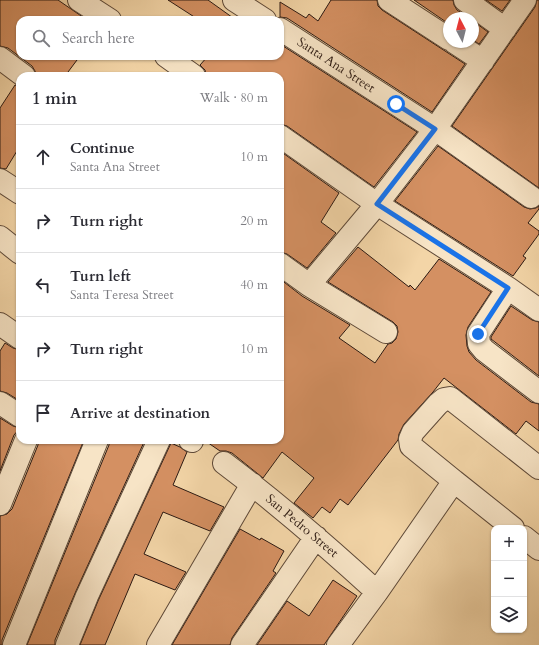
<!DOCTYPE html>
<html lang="en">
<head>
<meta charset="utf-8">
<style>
	:root { --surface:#fff; --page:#f7f7f7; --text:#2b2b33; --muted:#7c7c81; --line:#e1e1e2 }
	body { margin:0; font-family:Cardo,serif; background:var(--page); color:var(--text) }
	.controls { position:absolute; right:12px; bottom:12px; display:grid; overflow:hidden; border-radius:8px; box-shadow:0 1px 3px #0004 }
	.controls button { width:36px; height:36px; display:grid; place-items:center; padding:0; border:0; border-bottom:1px solid var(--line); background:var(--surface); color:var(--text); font:20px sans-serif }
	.compass { position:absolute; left:443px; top:12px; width:36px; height:36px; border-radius:50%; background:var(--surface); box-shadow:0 1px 3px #0004; rotate:353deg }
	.stop { position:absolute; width:12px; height:12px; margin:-9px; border:3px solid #1a73e8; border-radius:50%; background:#fff }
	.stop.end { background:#1a73e8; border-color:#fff; box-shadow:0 1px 4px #0008 }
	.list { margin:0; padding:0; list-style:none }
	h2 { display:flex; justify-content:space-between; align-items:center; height:52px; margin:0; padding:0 16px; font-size:17px }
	h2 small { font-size:13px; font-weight:400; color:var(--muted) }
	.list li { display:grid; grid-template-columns:26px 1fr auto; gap:12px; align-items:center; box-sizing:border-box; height:64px; padding:0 16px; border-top:1px solid var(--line) }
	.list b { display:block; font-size:15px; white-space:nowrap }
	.list p { margin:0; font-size:13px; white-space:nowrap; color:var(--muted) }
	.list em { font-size:13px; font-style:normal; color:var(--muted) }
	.icon { flex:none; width:22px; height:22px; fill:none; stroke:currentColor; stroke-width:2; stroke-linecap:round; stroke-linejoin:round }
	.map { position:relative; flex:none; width:539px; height:645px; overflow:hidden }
	.search { position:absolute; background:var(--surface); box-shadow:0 1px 3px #0004; left:16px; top:16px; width:268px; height:44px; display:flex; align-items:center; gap:10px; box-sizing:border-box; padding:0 14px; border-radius:12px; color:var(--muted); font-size:15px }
	.panel { position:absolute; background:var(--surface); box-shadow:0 1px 3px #0004; left:16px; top:72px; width:268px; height:372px; border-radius:12px }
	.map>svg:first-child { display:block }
	.building { fill:#d49062; stroke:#2c1a13 }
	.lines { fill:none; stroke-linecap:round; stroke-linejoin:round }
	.street-casing { stroke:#5e4938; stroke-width:24 }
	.street { stroke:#f7e4c6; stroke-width:22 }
	.route { stroke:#1a73e8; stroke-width:5 }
	.labels { text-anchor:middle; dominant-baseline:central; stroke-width:3; stroke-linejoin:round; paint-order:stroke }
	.street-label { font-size:13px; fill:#2c1a13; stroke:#f7e4c6 }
</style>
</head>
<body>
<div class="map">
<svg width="539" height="645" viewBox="0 0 539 645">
	<rect width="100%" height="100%" fill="#f3d5a7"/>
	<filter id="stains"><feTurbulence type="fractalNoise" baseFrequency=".005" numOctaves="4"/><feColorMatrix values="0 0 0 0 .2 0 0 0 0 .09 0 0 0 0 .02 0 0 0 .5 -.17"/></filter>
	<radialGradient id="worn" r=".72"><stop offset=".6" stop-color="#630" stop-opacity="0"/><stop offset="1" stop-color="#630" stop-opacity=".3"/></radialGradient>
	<path class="building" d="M0,0H58L87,20H20V56H80L65,76H36L35,71L32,66L8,48L0,46Z
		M168,0H208L236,20H199Z
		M331,0H377L378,6L382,10L465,64L432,112L287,18L280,17V2L306,18L309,14L318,21Z
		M414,0H453L454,5L457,10L469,18H449V24Z
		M486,0H510L502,11Z
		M537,0H539V188L452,126L535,7Z
		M473,21L488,32L479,44L473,40Z
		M280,44L417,132L374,187L287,126L280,124V76H206L205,70L200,65L208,56H280Z
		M15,85L20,87V146L6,169L0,168V108Z
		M438,146L524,207L530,209L536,208L539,206V209L528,223L539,231V234L523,256L526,258L513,276L395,201Z
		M280,151L339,193L321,222L336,233L307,268L287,254L280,252Z
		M358,247L409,287L410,285L415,290L439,259L491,292L468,327L466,335L467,346L469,352L476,360L531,402L539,404V431L526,421L516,434L444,378L433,392L404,424L399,434L398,440L348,505L340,499L330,513L322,507L313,518L294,503L314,478L282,452L263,478L232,453L226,451H220L204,440H280V279L302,296L350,325L339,338L375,363L388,344L392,343L396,339L398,332L397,326L393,322L328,282Z
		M511,306L532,320L539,322V376L491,339V337Z
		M5,343L13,348L20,350V401L7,393L0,391V351Z
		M0,418L13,426L20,428L14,435L0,471Z
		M38,440H84L2,640V645H0V516L7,514L12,509L38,445Z
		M109,440H145L76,591L55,640V645H27L109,445Z
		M171,443L180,447L187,452L173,485L224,507L210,531L163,512L144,554L186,572L175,590L135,574L105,645H80L98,601Z
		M240,529L260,540L261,538L284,551L273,571L276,573L232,638L230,645H172Z
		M333,580L357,596L324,645H257L287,601L309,616Z"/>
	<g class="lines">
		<defs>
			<path id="street" d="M79,0L110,20
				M234,0L265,20
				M389,0L449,39
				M465,0L505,29
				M280,29L435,129L531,197
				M454,42L483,61
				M166,56L194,76
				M0,58L24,76
				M280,136L377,204L508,288L539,310
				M0,180L20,193
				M0,237L20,253
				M280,264L309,285L386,332
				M309,285L377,204L435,129L525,0
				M508,288L478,334L479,344L484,350L539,392
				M0,324L20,338
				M0,403L20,416
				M190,440L192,441
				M224,463C277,503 328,547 377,592
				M454,481L411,446L410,439L413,432L438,404L444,399L450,398L539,468
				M0,504L26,440
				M524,537L539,549
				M14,645L97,440
				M67,645L87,596L159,440
				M158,645L252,484
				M242,645L316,537
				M338,645L377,592L454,481L513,528"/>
		</defs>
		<use href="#street" class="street-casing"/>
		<use href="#street" class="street"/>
	</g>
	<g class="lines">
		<path class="route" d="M396,104L435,129L377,204L508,288L478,334"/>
	</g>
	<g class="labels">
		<g class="street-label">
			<text transform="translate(336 65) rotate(33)">Santa Ana Street</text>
			<text transform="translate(302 526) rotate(40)">San Pedro Street</text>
		</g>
	</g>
	<rect width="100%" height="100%" filter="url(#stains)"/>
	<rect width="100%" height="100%" fill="url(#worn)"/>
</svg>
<div class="controls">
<button>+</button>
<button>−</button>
<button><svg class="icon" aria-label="layers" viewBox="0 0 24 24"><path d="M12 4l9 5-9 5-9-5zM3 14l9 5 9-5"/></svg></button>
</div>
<svg class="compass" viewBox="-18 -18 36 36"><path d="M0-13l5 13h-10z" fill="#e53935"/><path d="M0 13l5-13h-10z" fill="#7c7c81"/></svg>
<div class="stop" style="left:396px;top:104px"></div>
<div class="stop end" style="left:478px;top:334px"></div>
<div class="search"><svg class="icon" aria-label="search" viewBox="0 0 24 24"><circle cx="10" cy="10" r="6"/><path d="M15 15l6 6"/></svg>Search here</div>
<section class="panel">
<h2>1 min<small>Walk · 80 m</small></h2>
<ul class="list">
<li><svg class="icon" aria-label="ahead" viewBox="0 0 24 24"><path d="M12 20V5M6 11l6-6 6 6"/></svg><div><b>Continue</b><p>Santa Ana Street</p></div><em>10 m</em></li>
<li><svg class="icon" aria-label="right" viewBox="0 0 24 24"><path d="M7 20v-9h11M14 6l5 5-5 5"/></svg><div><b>Turn right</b></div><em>20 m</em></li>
<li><svg class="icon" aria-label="left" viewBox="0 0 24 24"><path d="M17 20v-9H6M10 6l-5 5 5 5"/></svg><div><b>Turn left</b><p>Santa Teresa Street</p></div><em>40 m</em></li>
<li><svg class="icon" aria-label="right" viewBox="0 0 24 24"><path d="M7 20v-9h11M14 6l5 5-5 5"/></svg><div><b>Turn right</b></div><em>10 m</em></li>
<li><svg class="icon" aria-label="arrive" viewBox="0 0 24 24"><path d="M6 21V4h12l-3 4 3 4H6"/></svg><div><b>Arrive at destination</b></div></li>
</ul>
</section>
</div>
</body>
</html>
